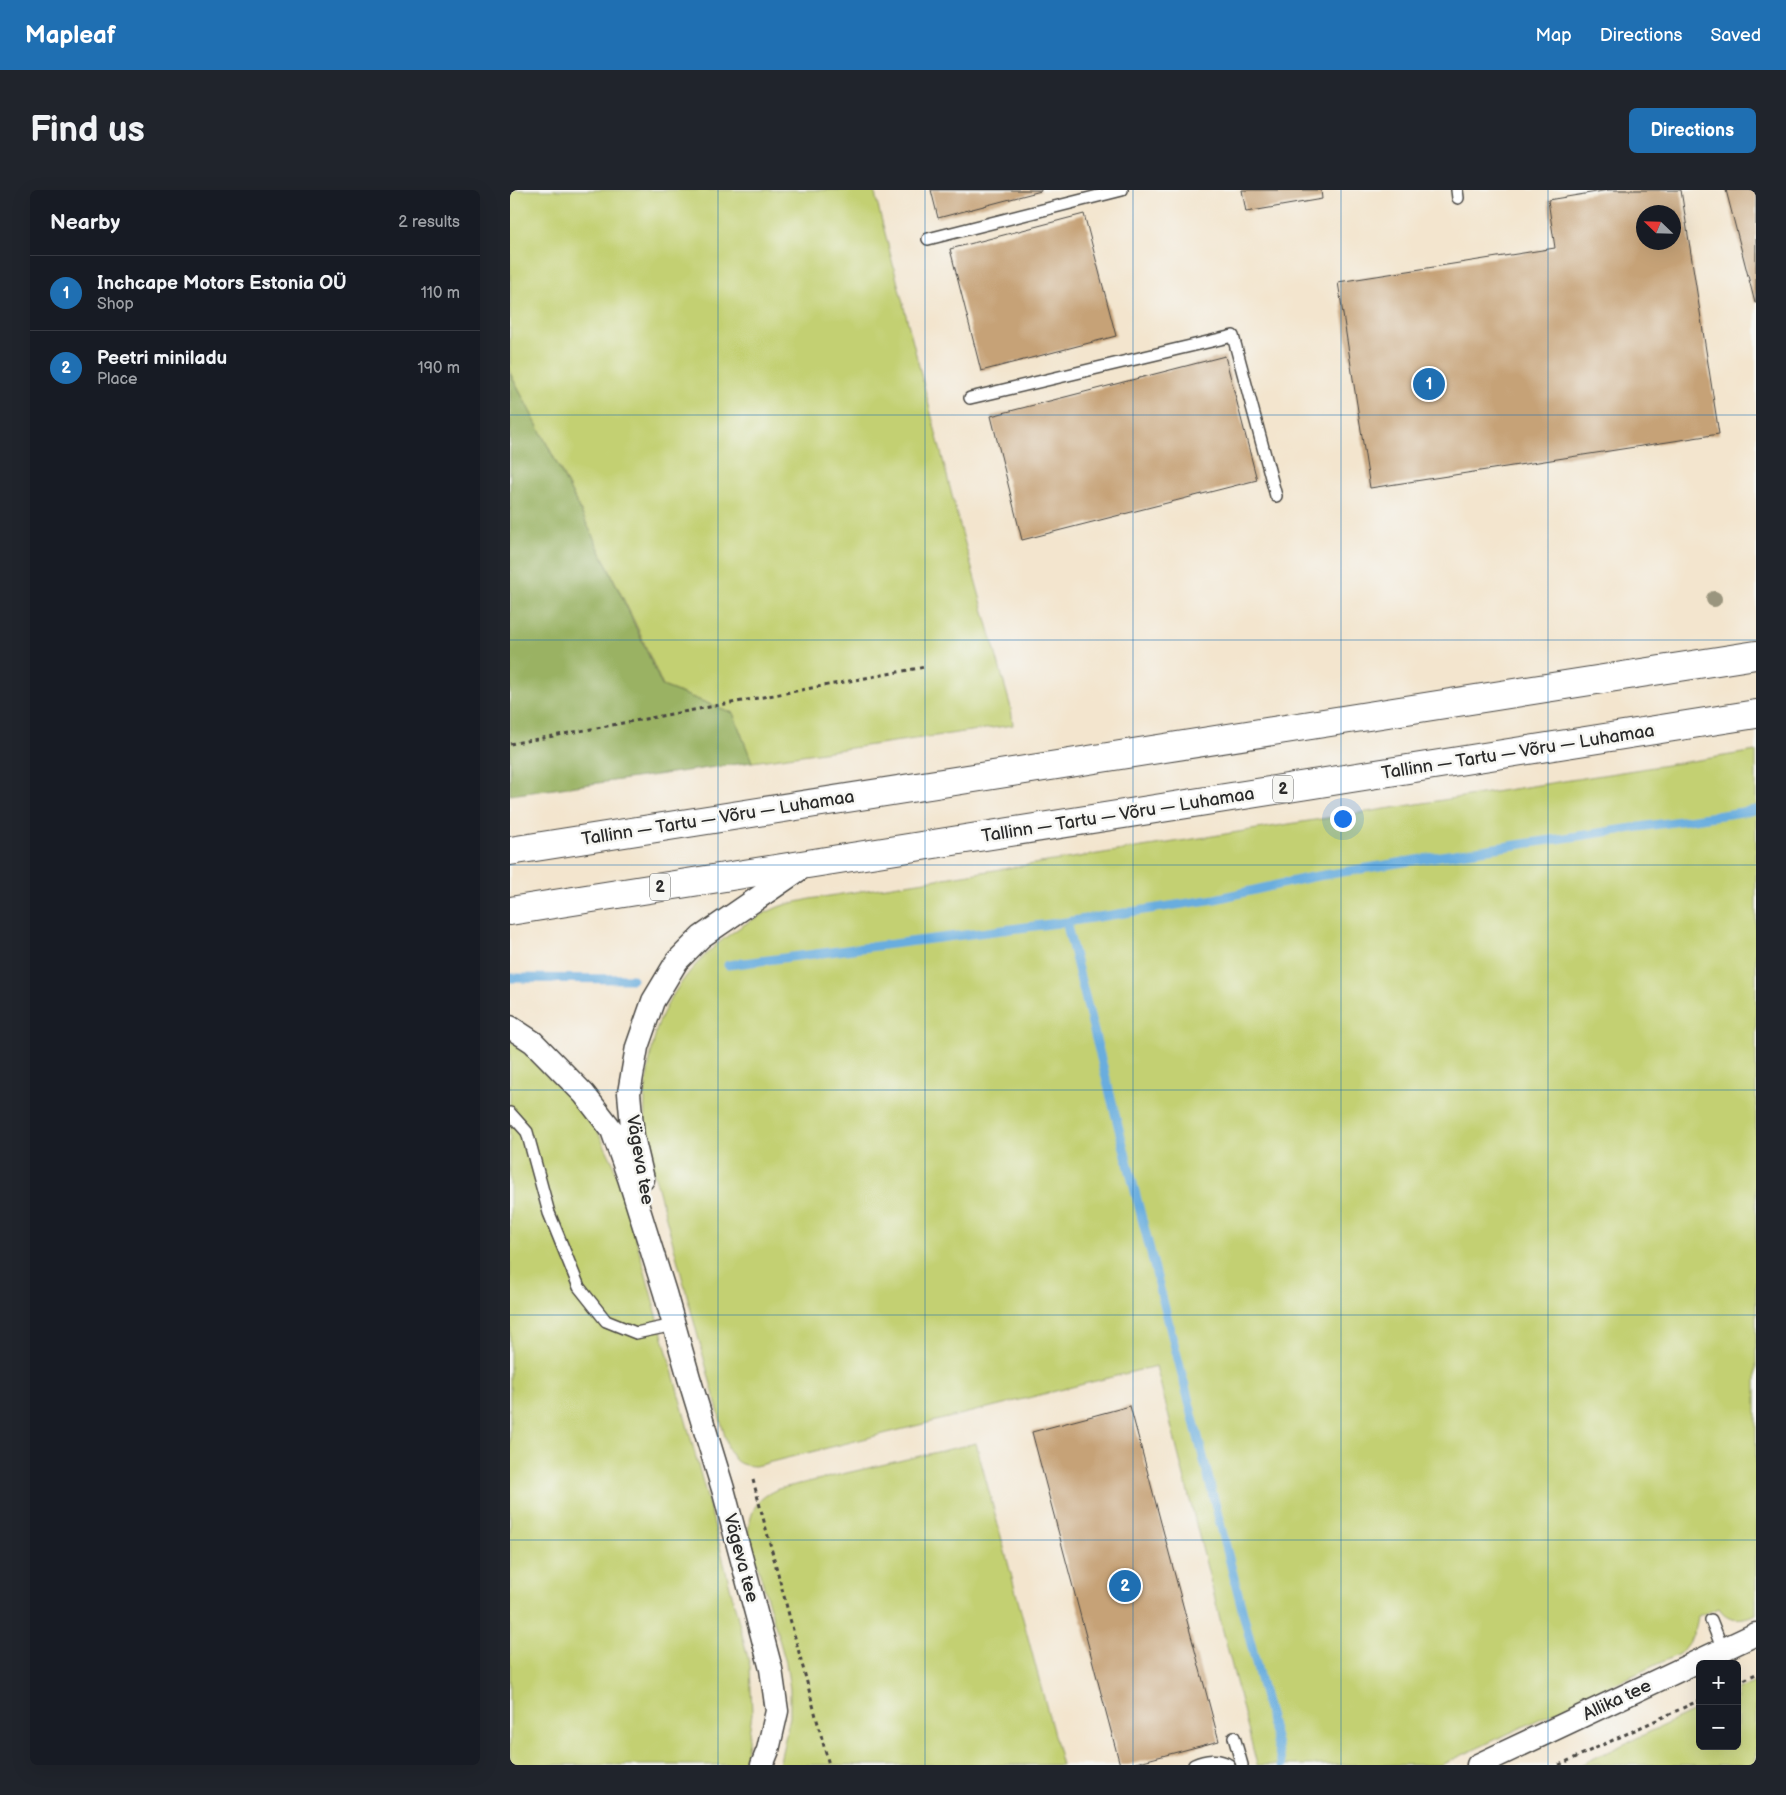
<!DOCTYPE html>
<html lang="en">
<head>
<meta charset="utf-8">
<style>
	:root { --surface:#171b24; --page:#20242c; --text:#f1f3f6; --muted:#9ea1a6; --line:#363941; --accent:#1f6fb2 }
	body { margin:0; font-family:"Balsamiq Sans",sans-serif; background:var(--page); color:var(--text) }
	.controls { position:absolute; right:15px; bottom:15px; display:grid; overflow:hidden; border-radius:8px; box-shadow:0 5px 20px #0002 }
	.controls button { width:45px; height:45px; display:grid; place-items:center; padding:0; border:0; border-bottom:1px solid var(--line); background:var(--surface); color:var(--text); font:25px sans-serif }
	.compass { position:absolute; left:1126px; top:15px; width:45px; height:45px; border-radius:50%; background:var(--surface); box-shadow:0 5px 20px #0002; rotate:293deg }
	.you { position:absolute; left:832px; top:628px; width:18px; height:18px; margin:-12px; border:4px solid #fff; border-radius:50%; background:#1a73e8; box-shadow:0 0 0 8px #1a73e833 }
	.badge { display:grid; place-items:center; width:32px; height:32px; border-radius:50%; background:var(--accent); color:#fff; font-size:16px; font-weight:700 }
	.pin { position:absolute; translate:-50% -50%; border:2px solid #fff; box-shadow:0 1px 5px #0006 }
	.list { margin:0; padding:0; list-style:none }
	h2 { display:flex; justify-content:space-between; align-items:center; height:65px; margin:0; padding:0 20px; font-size:21px }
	h2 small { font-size:16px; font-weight:400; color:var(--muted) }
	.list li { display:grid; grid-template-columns:32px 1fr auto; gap:15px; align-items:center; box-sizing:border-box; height:75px; padding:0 20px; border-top:1px solid var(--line) }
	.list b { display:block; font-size:19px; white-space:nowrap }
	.list p { margin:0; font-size:16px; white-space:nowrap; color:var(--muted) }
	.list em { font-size:16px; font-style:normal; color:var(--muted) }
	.map { position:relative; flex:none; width:1246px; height:1575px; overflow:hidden; border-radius:8px }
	header { display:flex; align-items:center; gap:30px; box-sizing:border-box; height:70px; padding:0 25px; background:var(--accent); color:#fff }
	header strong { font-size:24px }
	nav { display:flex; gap:28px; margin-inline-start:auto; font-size:18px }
	.intro { display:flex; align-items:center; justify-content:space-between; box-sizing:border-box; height:120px; padding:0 30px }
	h1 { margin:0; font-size:35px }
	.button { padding:12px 22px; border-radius:8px; background:var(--accent); color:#fff; font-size:18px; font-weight:700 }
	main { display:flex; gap:30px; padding:0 30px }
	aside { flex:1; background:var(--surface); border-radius:8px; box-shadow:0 5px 20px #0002 }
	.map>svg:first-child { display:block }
	.green { fill:#c3d072; stroke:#777e4e }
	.forest { fill:#9ab264; stroke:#626e48 }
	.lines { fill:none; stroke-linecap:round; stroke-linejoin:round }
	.stream { stroke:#69adde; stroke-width:9 }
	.building { fill:#c6a277; fill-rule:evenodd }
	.lane-casing { stroke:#494743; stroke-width:14 }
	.street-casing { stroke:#494743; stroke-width:25 }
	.highway-casing { stroke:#494743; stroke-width:30 }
	.path { stroke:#494743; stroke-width:3; stroke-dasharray:4 4; stroke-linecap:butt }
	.lane { stroke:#fff; stroke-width:11 }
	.street { stroke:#fff; stroke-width:22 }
	.highway { stroke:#fff; stroke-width:28 }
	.tree { fill:#9a957e }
	.grid { fill:none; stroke:#1f6fb2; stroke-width:1; stroke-opacity:0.55 }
	.labels { text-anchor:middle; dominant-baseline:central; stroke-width:5; stroke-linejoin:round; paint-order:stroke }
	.shield { fill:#f6f6f2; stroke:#686867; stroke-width:1 }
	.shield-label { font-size:16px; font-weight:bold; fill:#2b2b2b }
	.street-label { font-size:18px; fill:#2b2b2b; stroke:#f6f6f2 }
</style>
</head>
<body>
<header>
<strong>Mapleaf</strong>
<nav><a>Map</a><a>Directions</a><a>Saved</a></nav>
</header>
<div class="intro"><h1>Find us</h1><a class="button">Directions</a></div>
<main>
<aside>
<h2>Nearby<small>2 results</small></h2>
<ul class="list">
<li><span class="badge">1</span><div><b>Inchcape Motors Estonia OÜ</b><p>Shop</p></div><em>110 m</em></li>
<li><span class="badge">2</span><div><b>Peetri miniladu</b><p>Place</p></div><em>190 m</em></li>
</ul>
</aside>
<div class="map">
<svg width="1246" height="1575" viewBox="0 0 1246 1575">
	<rect width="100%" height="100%" fill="#f6f6f2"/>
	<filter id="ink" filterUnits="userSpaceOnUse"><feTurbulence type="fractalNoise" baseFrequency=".02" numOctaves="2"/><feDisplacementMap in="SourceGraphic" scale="10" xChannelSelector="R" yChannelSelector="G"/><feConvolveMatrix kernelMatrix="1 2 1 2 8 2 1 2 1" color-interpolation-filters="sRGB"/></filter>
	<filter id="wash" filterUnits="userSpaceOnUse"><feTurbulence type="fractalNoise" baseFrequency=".0096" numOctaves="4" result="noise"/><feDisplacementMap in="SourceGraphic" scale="20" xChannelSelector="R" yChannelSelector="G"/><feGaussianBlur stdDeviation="1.12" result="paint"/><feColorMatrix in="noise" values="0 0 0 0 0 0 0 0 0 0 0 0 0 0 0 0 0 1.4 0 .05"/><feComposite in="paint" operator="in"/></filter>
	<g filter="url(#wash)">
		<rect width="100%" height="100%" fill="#f3e5ce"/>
		<path class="green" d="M0,0H364L447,325L501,518L503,535L242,572L223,523L153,496L127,437L52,283L0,183Z
			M1246,561V1424C1232,1430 1218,1432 1209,1418L1188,1426C1186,1442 1180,1452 1169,1464L931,1575H747L646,1176L245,1276C229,1275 225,1273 218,1258L137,957C132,920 135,891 143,855C145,847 146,839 149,832C171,780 215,740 266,718C277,713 289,712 300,709Z
			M0,851L7,855L75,924L89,944L103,973L121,1031L201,1322L240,1476L242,1523L236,1565L232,1575H0Z
			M466,1253L552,1575H269L280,1527V1499L276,1473L238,1342C242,1319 245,1309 268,1299Z
			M1246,1492V1575H1070L1190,1518V1556H1227V1500Z"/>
		<path class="forest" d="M0,183C54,286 106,390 152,496L223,523L242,572L0,605Z"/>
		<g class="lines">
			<path class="stream" d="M556,732L772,1575
				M218,775L556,732L705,709L802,687L931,666L1246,620
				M0,788L122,789"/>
		</g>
		<g id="blocks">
			<path class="building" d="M421,0H531V1L428,28Z
				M732,0H811L812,9L736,22Z
				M1099,0H1171L1209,244L860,298L828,92L1045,58L1038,10ZM1134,22H1164V52H1134Z
				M1216,0H1246V113H1245Z
				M574,24L606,146L471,181L440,59Z
				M715,166L747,290L512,350L481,226Z
				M620,1216L709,1551L618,1575H610L522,1242Z"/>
		</g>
	</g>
	<g filter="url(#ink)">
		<use href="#blocks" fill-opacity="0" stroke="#494743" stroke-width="1"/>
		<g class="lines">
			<defs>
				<path id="lane" d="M947,0L948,8
					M418,49L612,0
					M460,208L723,146L766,306
					M0,923L17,942L39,1023L69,1097L96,1131L126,1143L164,1135
					M1201,1430L1213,1460
					M724,1547L732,1575
					M684,1575C695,1570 709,1568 719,1575"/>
				<path id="street" d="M0,837L23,852L74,904L102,940L119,988L155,1103L179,1188L213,1299L261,1479L267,1521L258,1560L252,1575
					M133,989L123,947L119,903L127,857L143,811L167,771L191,747L296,675
					M968,1575L1246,1444"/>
				<path id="highway" d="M0,661L1246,465
					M0,721L1246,524"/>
			</defs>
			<use href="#lane" class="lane-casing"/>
			<use href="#street" class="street-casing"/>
			<use href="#highway" class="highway-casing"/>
			<path class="path" d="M0,554L415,477
				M243,1290L319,1575
				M1227,1493L1246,1484
				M1049,1575L1190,1510"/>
			<use href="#lane" class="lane"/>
			<use href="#street" class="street"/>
			<use href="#highway" class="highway"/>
		</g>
		<circle class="tree" cx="1204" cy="409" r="8"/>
	</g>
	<path class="grid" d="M208,0V1575M415,0V1575M623,0V1575M831,0V1575M1038,0V1575M0,225H1246M0,450H1246M0,675H1246M0,900H1246M0,1125H1246M0,1350H1246"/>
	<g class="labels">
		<g class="shield">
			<rect x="763" y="585.5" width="20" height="27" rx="4"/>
			<rect x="140" y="683.5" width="20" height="27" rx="4"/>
		</g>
		<g class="shield-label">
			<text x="773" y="599">2</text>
			<text x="150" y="697">2</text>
		</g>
		<g class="street-label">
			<text transform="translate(1008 562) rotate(-9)">Tallinn — Tartu — Võru — Luhamaa</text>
			<text transform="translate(608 625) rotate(-9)">Tallinn — Tartu — Võru — Luhamaa</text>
			<text transform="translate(208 628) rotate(-9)">Tallinn — Tartu — Võru — Luhamaa</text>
			<text transform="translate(130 970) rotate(80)">Vägeva tee</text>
			<text transform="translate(231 1368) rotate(75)">Vägeva tee</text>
			<text transform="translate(1107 1510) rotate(-25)">Allika tee</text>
		</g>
	</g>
</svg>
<div class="controls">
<button>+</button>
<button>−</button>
</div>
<svg class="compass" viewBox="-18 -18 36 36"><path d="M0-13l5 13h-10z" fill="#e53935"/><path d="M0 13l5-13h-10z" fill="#9ea1a6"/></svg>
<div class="you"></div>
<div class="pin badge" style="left:919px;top:194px">1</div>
<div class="pin badge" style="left:615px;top:1396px">2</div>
</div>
</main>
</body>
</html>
